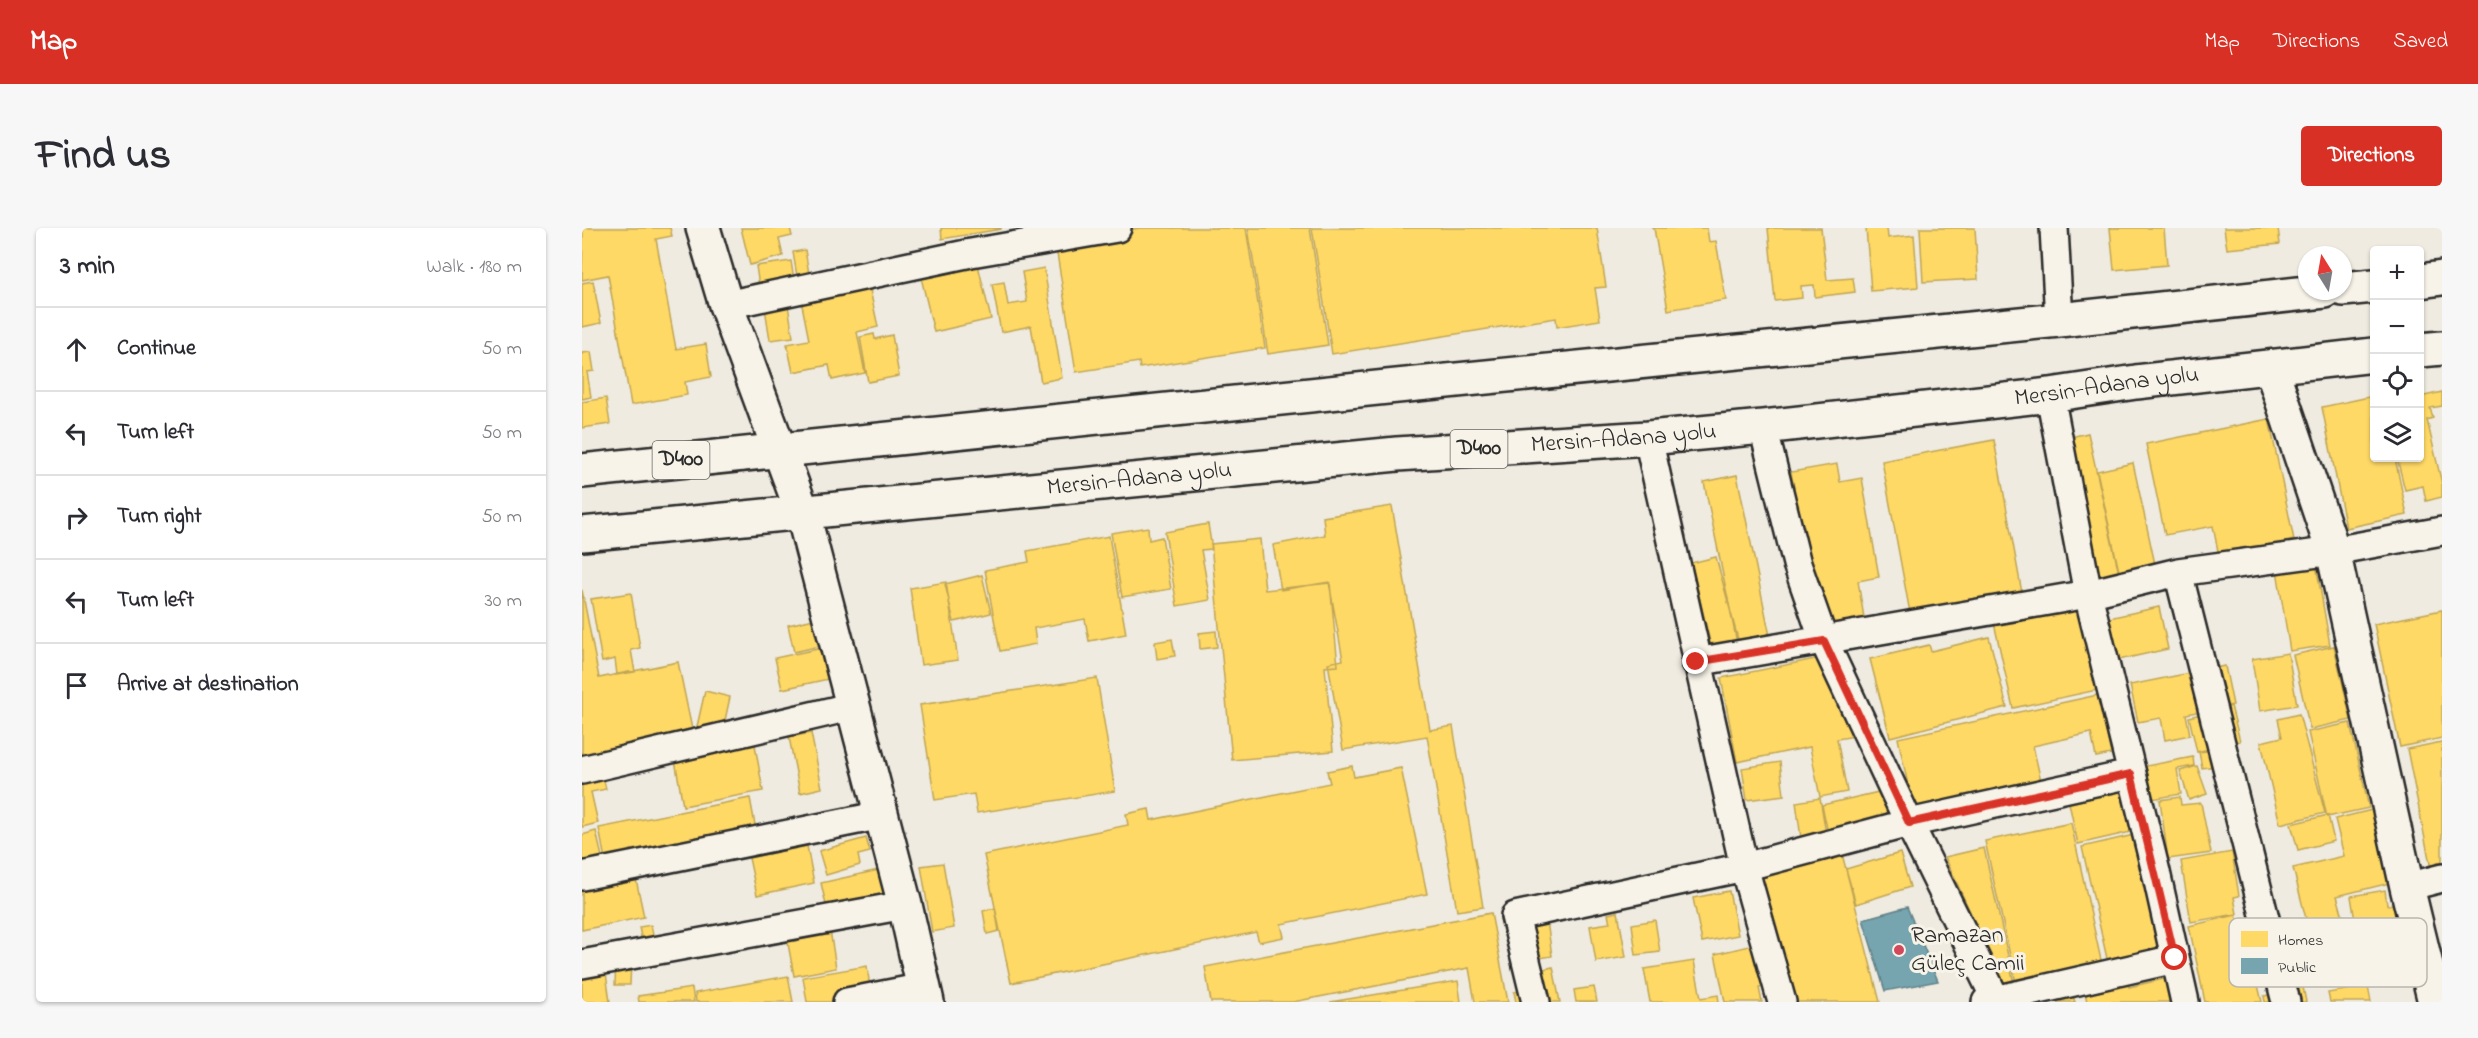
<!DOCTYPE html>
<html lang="en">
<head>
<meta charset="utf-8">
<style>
	:root { --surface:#fff; --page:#f7f7f7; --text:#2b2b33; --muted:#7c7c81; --line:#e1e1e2; --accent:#d93025 }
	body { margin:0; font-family:"Indie Flower",sans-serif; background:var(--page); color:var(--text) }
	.controls { position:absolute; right:18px; top:18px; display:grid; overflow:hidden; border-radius:6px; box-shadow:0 2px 4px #0004 }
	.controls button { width:54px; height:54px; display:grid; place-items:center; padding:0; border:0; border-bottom:2px solid var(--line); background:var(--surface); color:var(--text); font:30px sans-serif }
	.compass { position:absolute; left:1716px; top:18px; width:54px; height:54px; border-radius:50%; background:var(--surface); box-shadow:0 2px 4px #0004; rotate:349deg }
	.stop { position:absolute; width:18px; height:18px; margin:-14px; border:4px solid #d93025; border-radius:50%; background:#fff }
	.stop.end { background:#d93025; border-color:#fff; box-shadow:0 2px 6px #0008 }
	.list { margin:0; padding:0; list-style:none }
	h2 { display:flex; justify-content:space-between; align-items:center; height:78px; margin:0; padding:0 24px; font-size:26px }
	h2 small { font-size:20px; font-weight:400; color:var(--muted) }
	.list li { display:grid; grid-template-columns:39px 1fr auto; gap:18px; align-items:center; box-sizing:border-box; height:84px; padding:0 24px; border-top:2px solid var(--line) }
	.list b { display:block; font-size:22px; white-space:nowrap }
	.list em { font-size:20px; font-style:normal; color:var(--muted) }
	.icon { flex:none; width:33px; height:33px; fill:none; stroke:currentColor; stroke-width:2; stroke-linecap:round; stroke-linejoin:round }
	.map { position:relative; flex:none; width:1860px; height:774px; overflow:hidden; border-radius:6px }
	header { display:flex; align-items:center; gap:36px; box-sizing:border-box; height:84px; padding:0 30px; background:var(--accent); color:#fff }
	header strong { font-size:28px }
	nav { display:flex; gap:33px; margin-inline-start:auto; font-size:21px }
	.intro { display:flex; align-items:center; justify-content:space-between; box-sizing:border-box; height:144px; padding:0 36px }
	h1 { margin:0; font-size:42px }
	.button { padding:15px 27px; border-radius:6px; background:var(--accent); color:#fff; font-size:21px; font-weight:700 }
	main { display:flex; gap:36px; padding:0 36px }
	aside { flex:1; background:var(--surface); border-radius:6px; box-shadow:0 2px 4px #0004 }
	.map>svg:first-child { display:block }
	.homes { fill:#ffd966; stroke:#bfa554; stroke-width:1.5 }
	.public { fill:#76a5af; stroke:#608087; stroke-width:1.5 }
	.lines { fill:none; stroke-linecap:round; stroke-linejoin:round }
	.street-casing { stroke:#2b2b2b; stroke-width:32 }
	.secondary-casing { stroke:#2b2b2b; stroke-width:38 }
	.highway-casing { stroke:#2b2b2b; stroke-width:38 }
	.street { stroke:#f7f3e8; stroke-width:27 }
	.secondary { stroke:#f7f3e8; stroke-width:33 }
	.highway { stroke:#f7f3e8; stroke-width:33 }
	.route { stroke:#d93025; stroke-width:8 }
	.poi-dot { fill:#d1495b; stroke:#f7f3e8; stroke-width:2 }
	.labels { text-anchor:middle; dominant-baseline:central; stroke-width:6; stroke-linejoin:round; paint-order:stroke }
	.shield { fill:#f7f3e8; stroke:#686764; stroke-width:1.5 }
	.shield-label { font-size:22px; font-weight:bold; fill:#2b2b2b }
	.street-label { font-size:24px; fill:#2b2b2b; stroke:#f7f3e8 }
	.poi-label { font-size:24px; fill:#2b2b2b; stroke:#f7f3e8; text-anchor:start }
	.key { fill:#f7f3e8; stroke:#bab7af; stroke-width:1.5 }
	.key-label { font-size:16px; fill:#2b2b2b }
</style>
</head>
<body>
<header>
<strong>Map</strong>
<nav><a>Map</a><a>Directions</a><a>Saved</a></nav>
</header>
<div class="intro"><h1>Find us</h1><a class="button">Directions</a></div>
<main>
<aside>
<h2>3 min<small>Walk · 180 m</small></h2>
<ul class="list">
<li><svg class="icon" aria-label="ahead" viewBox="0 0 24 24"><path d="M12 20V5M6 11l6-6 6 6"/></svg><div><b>Continue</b></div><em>50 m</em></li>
<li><svg class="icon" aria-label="left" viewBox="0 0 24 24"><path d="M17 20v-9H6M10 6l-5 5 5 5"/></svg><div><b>Turn left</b></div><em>50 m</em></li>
<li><svg class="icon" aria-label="right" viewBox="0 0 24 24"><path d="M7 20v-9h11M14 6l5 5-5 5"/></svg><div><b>Turn right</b></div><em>50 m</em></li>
<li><svg class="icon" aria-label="left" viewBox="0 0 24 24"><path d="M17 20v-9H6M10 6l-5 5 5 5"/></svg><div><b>Turn left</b></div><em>30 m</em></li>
<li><svg class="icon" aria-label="arrive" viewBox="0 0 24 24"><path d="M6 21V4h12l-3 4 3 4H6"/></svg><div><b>Arrive at destination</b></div></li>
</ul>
</aside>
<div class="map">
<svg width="1860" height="774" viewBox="0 0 1860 774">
	<rect width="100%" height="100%" fill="#efebe0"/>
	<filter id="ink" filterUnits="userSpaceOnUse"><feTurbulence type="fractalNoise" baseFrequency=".0167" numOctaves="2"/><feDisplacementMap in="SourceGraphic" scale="12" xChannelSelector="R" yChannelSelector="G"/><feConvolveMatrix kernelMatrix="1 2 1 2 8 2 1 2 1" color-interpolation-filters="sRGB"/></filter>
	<g filter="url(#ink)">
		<path class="homes" d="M1,0H88L90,8L74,11L94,121L124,116L129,149L103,154L105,167L49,177L26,47L0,52Z
			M159,0H208L210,8L197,11L201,28L168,37Z
			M359,0H419V1L360,11Z
			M558,0H664L683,120L558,140L557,134L494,144L473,13Z
			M666,0H728L746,117L686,126Z
			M730,0H1015L1024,59L1013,60L1018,92L975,99L974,90L750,126Z
			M1069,0H1125L1127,14L1134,13L1144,72L1086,82L1072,0Z
			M1186,0H1239L1245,52L1271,50L1273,64L1233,69L1232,57L1219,58L1220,70L1193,73Z
			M1284,0H1305L1306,10L1332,7L1336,59L1289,63Z
			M1338,0H1393L1396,51L1341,54Z
			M1528,0H1582L1585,37L1532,42Z
			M1642,0H1696L1698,16L1645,21Z
			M223,22L228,52L216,54L211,24Z
			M209,33L212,52L177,58L174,38Z
			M395,33L409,91L352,104L338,45Z
			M462,40L480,150L459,154L449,98L419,104L410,56L422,54L426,77L445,74L440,44Z
			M11,53L19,95L0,99V55Z
			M287,57L296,99L275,104L283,145L250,152L247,137L211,144L205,116L227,112L219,72Z
			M206,77L211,109L188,112L183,80Z
			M292,106L293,111L310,107L317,148L286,154L278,109Z
			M9,124L12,143L5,144L9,169L0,171V125Z
			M1860,164V178L1848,180L1851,190L1845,192L1860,256V269L1844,273L1841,258L1823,262L1815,230H1838V169Z
			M1792,168V230H1813L1825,287L1764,300L1740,179Z
			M24,170L28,196L0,200V174Z
			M1687,191L1712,312L1637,328L1631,298L1583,307L1564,216Z
			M1506,205L1537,346L1515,350L1484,210Z
			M1412,212L1440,365L1328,385L1300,233Z
			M1551,235L1574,341L1538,348L1515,243Z
			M1255,236L1258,254L1280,250L1297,349L1276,353L1283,396L1237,404L1209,244Z
			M1155,247L1189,413L1156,420L1122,254Z
			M810,278L848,502L871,498L901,679L875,683L845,508L761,522L746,435L761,432L747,354L699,362L691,317L743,307L741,289Z
			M626,296L630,321L619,322L628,372L595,378L583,304Z
			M566,299L567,312L580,309L589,361L540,369L529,305Z
			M527,308L544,406L507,413L503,391L452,400L454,416L418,423L403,342L447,334L445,323Z
			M678,311L683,362L748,355L756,438L743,439L751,523L650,532L629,316Z
			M1134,329L1157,415L1130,422L1109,335Z
			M1734,336L1748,417L1708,423L1695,342Z
			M400,347L409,385L372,394L363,356Z
			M364,354L376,432L339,437L328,360Z
			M0,362L17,450L96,434L111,506L0,531Z
			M49,365L58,420L49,422L53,444L35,447L33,431L20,434L9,371Z
			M1497,377L1515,462L1431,480L1412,395Z
			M1577,379L1586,421L1536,432L1527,390Z
			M1860,382V510L1818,519L1792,396Z
			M232,391L238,418L212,424L206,397Z
			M634,403L635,419L618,421L617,405Z
			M1407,409L1425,479L1308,509L1288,431L1347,417L1349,423Z
			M590,411L593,428L575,431L573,414Z
			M1752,418L1769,492L1728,501L1711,427Z
			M245,419L251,450L200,461L193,430Z
			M1706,425L1715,477L1678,483L1670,431Z
			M1238,430L1273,508L1255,511L1265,564L1238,569L1228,519L1155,534L1139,450Z
			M1643,438L1651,477L1604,486L1608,507L1583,512L1579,490L1556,494L1548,457Z
			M515,450L533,563L395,585L392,566L353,572L338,477Z
			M123,463L148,469L142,497L134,495L131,507L114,503Z
			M1516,467L1529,526L1514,529L1509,505L1451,518L1462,566L1334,595L1316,510Z
			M1649,478L1658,513L1615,524L1607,489Z
			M1717,486L1743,585L1698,596L1679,514L1700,509L1696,491Z
			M1768,495L1787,580L1745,589L1726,504Z
			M229,505L240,560L218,565L207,509Z
			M1860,514V639L1849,641L1825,521Z
			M173,517L181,563L101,578L93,532Z
			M1638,521L1640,537L1620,540L1617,524Z
			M1611,529L1612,538L1595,541L1599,566L1570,571L1564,538Z
			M1198,534L1202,567L1165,572L1160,540Z
			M770,538L772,549L819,540L845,666L699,696L702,709L677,714L674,704L429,755L402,627L546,597L544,586L567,581L569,592L748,555L745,543Z
			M1615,538L1625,566L1607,572L1598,543Z
			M19,540L24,561L9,564L16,595L0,599V545Z
			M1301,563L1307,592L1246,605L1240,577Z
			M1544,563L1553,603L1496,616L1487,575Z
			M1598,569L1599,577L1619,575L1629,625L1586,631L1578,572Z
			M168,570L176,613L25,642L17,600Z
			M1238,570L1244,606L1219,610L1214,574Z
			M1790,582L1808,655L1755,668L1778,747L1741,757L1711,640L1762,628L1753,591Z
			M1746,587L1752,613L1716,622L1709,596Z
			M1489,595L1520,737L1434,755L1403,613Z
			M14,603L23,642L0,647V607Z
			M1552,607L1577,723L1526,735L1500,619Z
			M284,610L288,624L276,627L278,637L244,647L237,623Z
			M225,618L232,655L175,667L167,630Z
			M1402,620L1432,755L1422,758L1363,629Z
			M1259,622L1298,774H1213L1179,642Z
			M1650,624L1657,668L1652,669L1655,686L1609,694L1599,633Z
			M1318,625L1328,659L1274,676L1264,641Z
			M361,635L372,700L350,704L339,638Z
			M301,641L309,676L247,690L239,655Z
			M54,651L62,689L0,702V663Z
			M1803,662L1805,677L1820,675L1830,741L1782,749L1769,668Z
			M1147,663L1156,707L1120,714L1111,670Z
			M413,680L417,703L405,706L401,683Z
			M1036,684L1044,729L1014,734L1008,698L1028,695L1026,686Z
			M909,685L926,774H893L887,740L711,774H629L623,739Z
			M1654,687L1662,724L1668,723L1680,774H1623L1607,698Z
			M1073,692L1078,724L1054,727L1050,696Z
			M965,693L970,728L941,733L935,698Z
			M69,697L73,716L61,719L57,699Z
			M248,702L254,740L212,748L205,710Z
			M1176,716L1186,758L1177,760L1180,774H1143L1133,726Z
			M34,732H49L48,757H33Z
			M1112,733L1119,770L1136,767L1137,774H1068L1062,741Z
			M23,738L28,774H0V742Z
			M285,738L290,774H225L221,749Z
			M971,739L978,774H934L932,764L952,760L948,744Z
			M206,748L211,774H114L113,765Z
			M1586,750L1591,774H1505L1503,764L1546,755L1547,759Z
			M876,753L879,774H748Z
			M1786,758L1789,774H1748L1746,765Z
			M1012,759L1015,774H994L992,762Z
			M1721,759L1724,774H1683L1682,768Z
			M110,760L112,774H57L56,768Z
			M1491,768L1493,774H1467Z"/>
		<path class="public" d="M1325,679L1356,753L1303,763L1281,691Z"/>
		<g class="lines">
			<defs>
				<path id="street" d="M1472,0L1477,92
					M144,77L389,25L535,0
					M1468,167L1506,366L1574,644L1603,774
					M1181,199L1215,336L1242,413L1327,595L1415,774
					M1066,210L1162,639L1200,774
					M1114,434L1506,366L1596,344
					M0,542L272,478
					M0,648L300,587
					M1825,659L1860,650
					M0,736L323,677
					M265,774L342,759
					M954,774L933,688L1162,639L1327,595L1549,546
					M1404,774L1593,731
					M1704,774L1596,344L1751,323L1860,303"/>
				<path id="secondary" d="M121,0L144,77L221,286L323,677L345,774
					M1689,139L1751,323L1825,659L1853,774"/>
				<g id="highway">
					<path d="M1838,53L1860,50"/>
					<path d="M1761,61L1792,58"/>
					<path d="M1838,122L1860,120"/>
					<path d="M0,243L805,159L1477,92L1743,63"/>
					<path id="s1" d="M0,306L815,226L1066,210L1181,199L1468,167L1554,154L1792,127"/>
				</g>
			</defs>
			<use href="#street" class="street-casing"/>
			<use href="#secondary" class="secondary-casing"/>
			<use href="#highway" class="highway-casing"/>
			<use href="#street" class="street"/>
			<use href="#secondary" class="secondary"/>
			<use href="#highway" class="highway"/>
		</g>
	</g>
	<g class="lines" filter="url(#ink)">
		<path class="route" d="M1114,434L1242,413L1327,595L1549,546L1593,730"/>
	</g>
	<circle class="poi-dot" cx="1317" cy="722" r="6"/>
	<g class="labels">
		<g class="shield">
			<rect x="868.5" y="202" width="57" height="38" rx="4.5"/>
			<rect x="70.5" y="213" width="57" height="38" rx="4.5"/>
		</g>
		<g class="shield-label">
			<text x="897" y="221">D400</text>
			<text x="99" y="232">D400</text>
		</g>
		<g class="street-label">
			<text stroke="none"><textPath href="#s1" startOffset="1532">Mersin-Adana yolu</textPath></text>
			<text stroke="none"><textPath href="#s1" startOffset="1046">Mersin-Adana yolu</textPath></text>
			<text stroke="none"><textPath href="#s1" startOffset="560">Mersin-Adana yolu</textPath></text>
		</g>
		<g class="poi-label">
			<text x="1329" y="708">Ramazan<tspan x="1329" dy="28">Güleç Camii</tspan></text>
		</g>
	</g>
	<rect x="1647" y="690" width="198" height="69" rx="9" class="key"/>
	<rect x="1659" y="703" width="27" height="16" fill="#ffd966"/>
	<rect x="1659" y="730" width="27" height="16" fill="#76a5af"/>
	<g class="key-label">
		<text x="1696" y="717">Homes</text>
		<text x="1696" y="744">Public</text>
	</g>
</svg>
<div class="controls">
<button>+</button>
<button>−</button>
<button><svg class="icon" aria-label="locate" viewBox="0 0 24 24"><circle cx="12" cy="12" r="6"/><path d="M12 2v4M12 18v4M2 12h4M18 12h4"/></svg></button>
<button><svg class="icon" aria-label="layers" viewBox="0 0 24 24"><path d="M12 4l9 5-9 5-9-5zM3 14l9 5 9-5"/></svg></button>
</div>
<svg class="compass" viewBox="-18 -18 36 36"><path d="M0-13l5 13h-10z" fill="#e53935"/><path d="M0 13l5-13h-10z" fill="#7c7c81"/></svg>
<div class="stop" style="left:1593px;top:730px"></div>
<div class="stop end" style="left:1114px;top:434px"></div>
</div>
</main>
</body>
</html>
